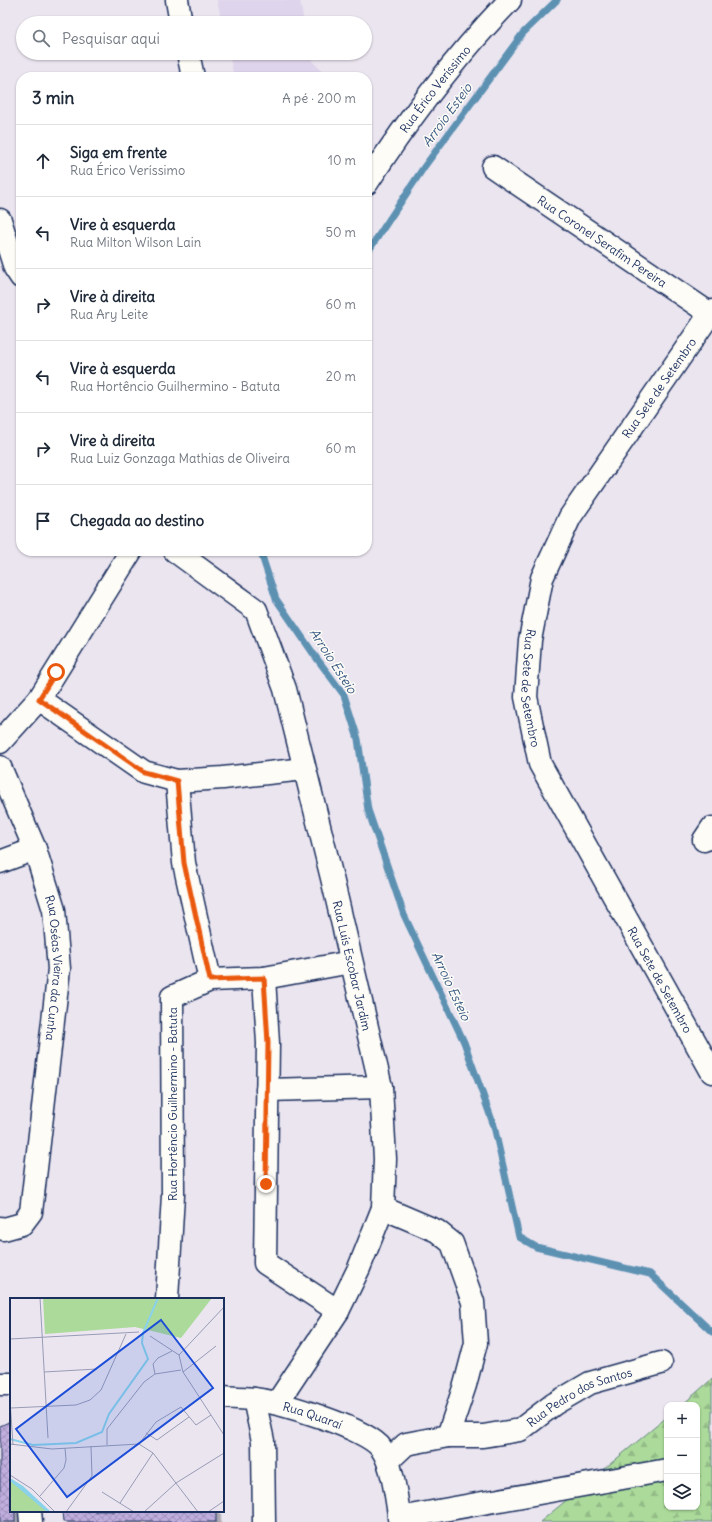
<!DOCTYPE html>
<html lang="pt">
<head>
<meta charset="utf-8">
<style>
	:root { --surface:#fff; --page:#f2f2f3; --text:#1f2937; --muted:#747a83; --line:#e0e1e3 }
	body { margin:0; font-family:Delius,sans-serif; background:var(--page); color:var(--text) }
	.controls { position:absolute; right:12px; bottom:12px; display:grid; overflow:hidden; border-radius:8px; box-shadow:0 1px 3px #0004 }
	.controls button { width:36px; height:36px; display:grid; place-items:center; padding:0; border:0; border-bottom:1px solid var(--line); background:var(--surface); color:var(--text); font:20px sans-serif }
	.stop { position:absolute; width:12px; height:12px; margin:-9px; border:3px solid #ea580c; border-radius:50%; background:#fff }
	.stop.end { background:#ea580c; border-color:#fff; box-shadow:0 1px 4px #0008 }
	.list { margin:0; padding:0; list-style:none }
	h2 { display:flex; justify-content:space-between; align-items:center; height:52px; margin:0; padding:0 16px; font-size:17px }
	h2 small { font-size:13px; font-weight:400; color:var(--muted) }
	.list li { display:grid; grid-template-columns:26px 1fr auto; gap:12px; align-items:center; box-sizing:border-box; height:72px; padding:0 16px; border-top:1px solid var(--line) }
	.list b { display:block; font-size:15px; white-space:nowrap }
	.list p { margin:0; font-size:13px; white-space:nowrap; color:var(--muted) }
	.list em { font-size:13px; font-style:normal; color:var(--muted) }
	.icon { flex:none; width:22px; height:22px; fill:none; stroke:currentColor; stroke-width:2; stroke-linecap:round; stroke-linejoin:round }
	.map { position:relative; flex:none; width:712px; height:1522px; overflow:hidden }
	.search { position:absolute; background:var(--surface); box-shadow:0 1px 3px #0004; left:16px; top:16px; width:356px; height:44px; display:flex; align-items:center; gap:10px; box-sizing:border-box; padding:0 14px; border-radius:22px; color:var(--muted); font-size:15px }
	.panel { position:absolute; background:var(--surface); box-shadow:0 1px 3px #0004; left:16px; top:72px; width:356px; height:484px; border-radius:16px }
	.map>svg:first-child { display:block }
	.built { fill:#ded4eb }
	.forest { fill:url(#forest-firs); stroke:#63847c }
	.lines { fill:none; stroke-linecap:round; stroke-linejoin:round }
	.stream { stroke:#5d91b2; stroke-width:7 }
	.building { fill:url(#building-cross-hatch); stroke:#1b2f5e; filter:url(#shadow) }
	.minor-casing { stroke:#1b2f5e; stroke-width:25 }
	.minor { stroke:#fdfcf7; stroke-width:22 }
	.route { stroke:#ea580c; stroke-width:5 }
	.labels { text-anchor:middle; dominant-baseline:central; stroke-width:3; stroke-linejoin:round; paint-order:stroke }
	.street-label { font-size:12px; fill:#1b2f5e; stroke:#fdfcf7 }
	.water-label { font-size:13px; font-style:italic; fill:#365881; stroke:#fdfcf7 }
	.inset-river { fill:none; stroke:#89d2ea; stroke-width:2 }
	.inset-road { fill:none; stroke:#989cb6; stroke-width:1 }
	.view { fill:#1d4ed8; fill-opacity:0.15; stroke:#1d4ed8; stroke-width:2 }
	.inset-edge { fill:none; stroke:#1b2f5e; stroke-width:2 }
</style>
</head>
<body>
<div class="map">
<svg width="712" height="1522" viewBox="0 0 712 1522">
	<defs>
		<pattern id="forest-firs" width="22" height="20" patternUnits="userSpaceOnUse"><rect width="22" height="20" fill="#abda9a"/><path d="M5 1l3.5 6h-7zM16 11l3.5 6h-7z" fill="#93bb87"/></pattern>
		<pattern id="building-cross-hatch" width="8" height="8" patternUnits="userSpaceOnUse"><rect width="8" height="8" fill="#c0aede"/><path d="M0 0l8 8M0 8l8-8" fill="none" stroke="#9b8eb7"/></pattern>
		<filter id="shadow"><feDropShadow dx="4.5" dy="2.5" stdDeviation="0" flood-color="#0004"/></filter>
	</defs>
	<rect width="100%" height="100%" fill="#ebe5f0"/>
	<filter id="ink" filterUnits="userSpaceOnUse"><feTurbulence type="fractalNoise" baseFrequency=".025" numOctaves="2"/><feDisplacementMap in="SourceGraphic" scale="8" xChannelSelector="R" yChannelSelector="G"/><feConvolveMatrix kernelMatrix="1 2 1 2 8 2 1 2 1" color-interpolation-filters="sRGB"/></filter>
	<g filter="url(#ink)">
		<path class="built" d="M217,0H300L304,23H222Z
			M229,53H310L312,61L328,77H234Z"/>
		<path class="forest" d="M712,1379V1522H540L667,1417V1507H697V1405H682Z"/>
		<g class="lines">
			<path class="stream" d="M367,253L424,167L523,33L557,0
				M261,551L262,556L276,599L315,656L344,695L358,739L368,810L404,915L464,1042L494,1126L519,1237L536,1247L650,1274L712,1332"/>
		</g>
		<path class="building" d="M11,1421V1511H15V1522H0V1426Z
			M62,1511H216V1522H63Z"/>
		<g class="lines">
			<defs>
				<g id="minor">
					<path d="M177,0L181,23"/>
					<path d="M188,53L193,77"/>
					<path id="s1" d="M493,167L712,315"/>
					<path id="s2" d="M367,183C409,118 456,56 510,0"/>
					<path d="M0,220L15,268L21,277"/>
					<path id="s3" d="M712,311L570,517L542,578L530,640L526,697L540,764L712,1072"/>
					<path id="s4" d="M175,551L256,610L285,689L332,878L381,1087L385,1159L383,1208L359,1268L338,1311L277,1403"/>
					<path d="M39,699L144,772L177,781L223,778L304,769"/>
					<path d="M0,742L39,699L131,551"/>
					<path id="s5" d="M0,767L35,849L54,910L59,969L31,1212L22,1224L4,1229L0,1228"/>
					<path d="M177,781L184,863L210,980"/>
					<path d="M704,840L712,828"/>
					<path d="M0,862L35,849"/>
					<path d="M264,978L268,1043L265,1263L338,1311"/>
					<path d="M267,1090L381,1087"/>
					<path d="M383,1208L437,1231L452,1243L473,1302L476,1343L465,1385L448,1436"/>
					<path d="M167,1299L173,1195L172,997L210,980L264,978L351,962"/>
					<path d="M0,1384H11"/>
					<path id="s6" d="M223,1397C233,1398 244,1398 254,1399C279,1402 367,1428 381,1448C393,1464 397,1502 400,1522"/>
					<path d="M254,1399L263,1441L264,1522"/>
					<path id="s7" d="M388,1461L406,1444L448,1436H483L520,1430L554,1404L590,1383L661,1363"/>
					<path d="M30,1511L31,1522"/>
					<path d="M399,1518L667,1470"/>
				</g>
			</defs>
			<use href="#minor" class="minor-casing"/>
			<use href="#minor" class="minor"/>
		</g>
	</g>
	<g class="lines" filter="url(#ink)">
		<path class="route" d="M56,672L39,699L144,772L177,781L184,863L210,980L264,978L268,1043L266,1184"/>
	</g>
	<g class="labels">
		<g class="street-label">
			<text stroke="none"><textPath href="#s2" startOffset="116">Rua Érico Veríssimo</textPath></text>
			<text stroke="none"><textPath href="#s1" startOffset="132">Rua Coronel Serafim Pereira</textPath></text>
			<text transform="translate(659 388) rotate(-55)">Rua Sete de Setembro</text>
			<text stroke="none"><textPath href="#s3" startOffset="429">Rua Sete de Setembro</textPath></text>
			<text stroke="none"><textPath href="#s4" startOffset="469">Rua Luís Escobar Jardim</textPath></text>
			<text stroke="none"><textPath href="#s5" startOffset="211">Rua Oséas Vieira da Cunha</textPath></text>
			<text stroke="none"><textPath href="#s3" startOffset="753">Rua Sete de Setembro</textPath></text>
			<text transform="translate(172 1104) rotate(-90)">Rua Hortêncio Guilhermino - Batuta</text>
			<text stroke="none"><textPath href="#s7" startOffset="209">Rua Pedro dos Santos</textPath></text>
			<text stroke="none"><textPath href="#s6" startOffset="92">Rua Quaraí</textPath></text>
		</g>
		<g class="water-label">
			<text transform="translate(447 115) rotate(-54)">Arroio Esteio</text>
			<text transform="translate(333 661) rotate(57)">Arroio Esteio</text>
			<text transform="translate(451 986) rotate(65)">Arroio Esteio</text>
		</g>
	</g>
	<g transform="translate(10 1298)">
		<rect width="214" height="214" fill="#ebe5f0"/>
		<path d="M33,0H202L171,40L125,29L35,36ZM0,199L9,206L18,214H0Z" fill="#abda9a"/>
		<path d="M0,183L22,199L37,214H18L0,199Z" fill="#abda9a"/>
		<path d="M0,180L13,188L41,214H37L0,183Z" fill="#89d2ea"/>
		<path class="inset-river" d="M0,141L23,147L66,145L92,134L99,116L138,61L132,45L133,35L148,0"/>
		<path class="inset-road" d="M30,0L38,140M140,38L169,57M0,41L129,34M169,57L173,74L214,137M169,57L214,9M34,74L87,71M173,74L206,48M145,76L143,66L148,60L162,53M0,102L3,147M1,110L66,107L80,102L91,92L116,36M136,135L147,142L179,119M0,146L42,151L129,146L143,155L188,214M129,146L146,124L171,109L186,127L201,117M97,147V131L134,84L145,76L171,72M0,177L22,191L45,214M92,194L124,214M30,198L54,170L56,162L55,150M110,205L143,155M56,214L82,178L81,148M134,214L166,185L214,155M198,214L214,203"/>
		<path class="view" d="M151,22L203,90L57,199L6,131Z"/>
		<rect width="214" height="214" class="inset-edge"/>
	</g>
</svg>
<div class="controls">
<button>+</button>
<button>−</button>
<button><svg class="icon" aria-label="layers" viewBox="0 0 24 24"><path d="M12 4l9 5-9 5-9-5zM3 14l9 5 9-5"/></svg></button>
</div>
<div class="stop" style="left:56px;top:672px"></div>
<div class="stop end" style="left:266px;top:1184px"></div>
<div class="search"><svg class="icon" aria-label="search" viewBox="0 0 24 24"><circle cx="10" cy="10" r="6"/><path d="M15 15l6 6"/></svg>Pesquisar aqui</div>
<section class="panel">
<h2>3 min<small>A pé · 200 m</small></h2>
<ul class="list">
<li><svg class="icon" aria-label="ahead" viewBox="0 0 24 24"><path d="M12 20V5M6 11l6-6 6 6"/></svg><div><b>Siga em frente</b><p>Rua Érico Veríssimo</p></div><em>10 m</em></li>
<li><svg class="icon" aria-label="left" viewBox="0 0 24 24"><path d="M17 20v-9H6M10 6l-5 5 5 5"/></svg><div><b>Vire à esquerda</b><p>Rua Milton Wilson Lain</p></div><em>50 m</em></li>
<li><svg class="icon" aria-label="right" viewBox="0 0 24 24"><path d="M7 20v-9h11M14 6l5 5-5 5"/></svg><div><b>Vire à direita</b><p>Rua Ary Leite</p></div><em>60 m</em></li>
<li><svg class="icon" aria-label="left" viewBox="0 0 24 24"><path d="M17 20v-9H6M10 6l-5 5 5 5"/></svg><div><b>Vire à esquerda</b><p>Rua Hortêncio Guilhermino - Batuta</p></div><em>20 m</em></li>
<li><svg class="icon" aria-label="right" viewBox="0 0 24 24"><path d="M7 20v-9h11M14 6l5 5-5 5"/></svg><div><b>Vire à direita</b><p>Rua Luiz Gonzaga Mathias de Oliveira</p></div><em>60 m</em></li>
<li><svg class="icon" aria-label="arrive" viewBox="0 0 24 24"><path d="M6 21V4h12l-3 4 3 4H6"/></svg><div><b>Chegada ao destino</b></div></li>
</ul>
</section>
</div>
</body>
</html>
